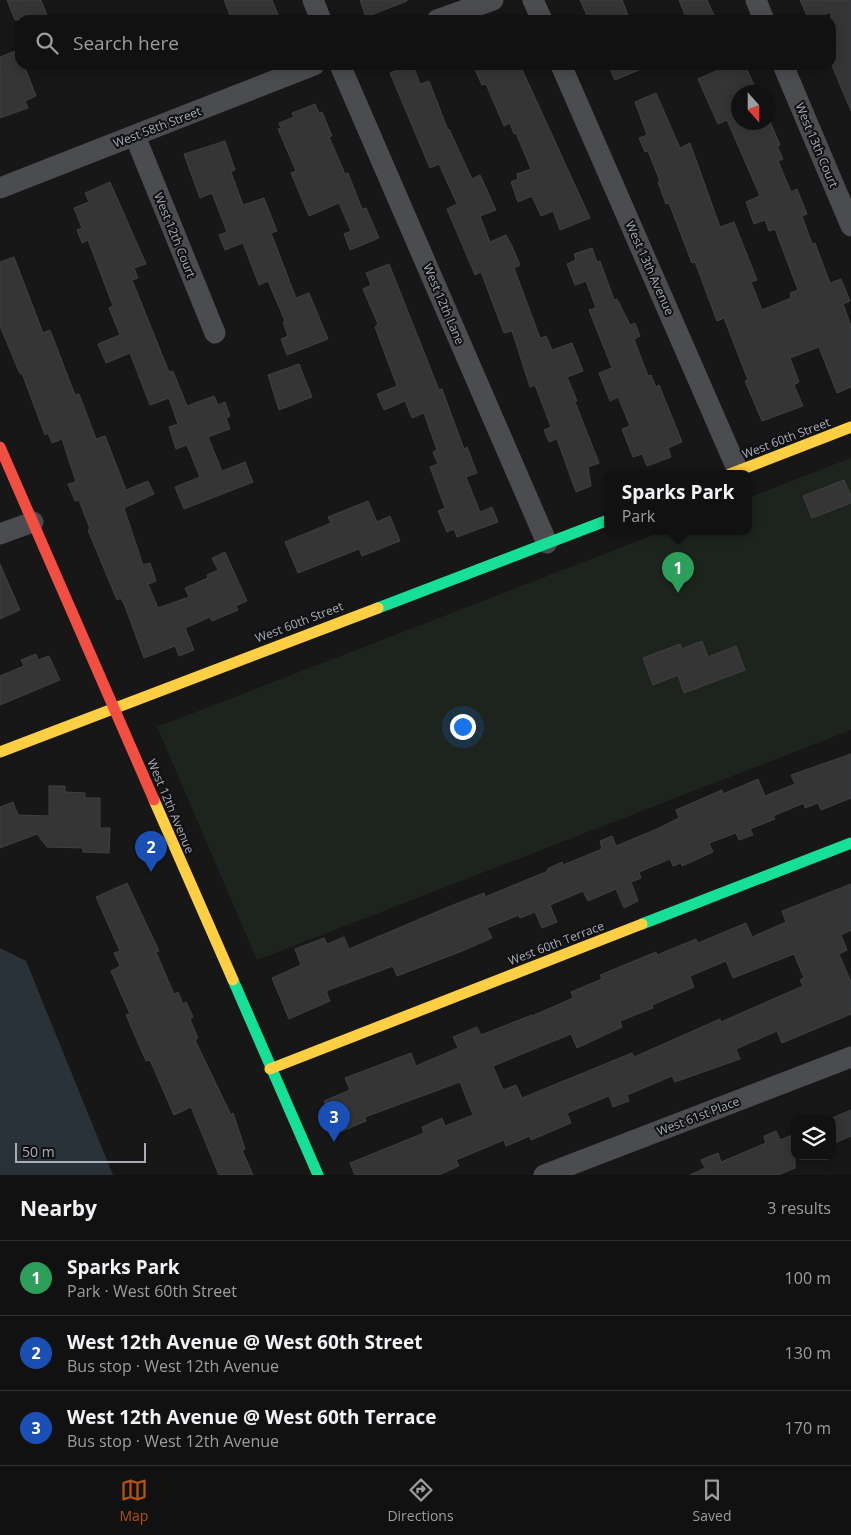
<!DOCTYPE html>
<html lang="en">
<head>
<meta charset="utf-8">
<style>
	:root { --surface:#111; --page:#1e1f1f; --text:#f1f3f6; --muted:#9c9d9f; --line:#303131; --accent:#b45309 }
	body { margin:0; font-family:"Open Sans",sans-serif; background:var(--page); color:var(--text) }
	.controls { position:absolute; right:15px; bottom:15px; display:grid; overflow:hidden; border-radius:10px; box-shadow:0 2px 12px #0003 }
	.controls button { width:45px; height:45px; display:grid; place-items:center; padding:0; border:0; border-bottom:1px solid var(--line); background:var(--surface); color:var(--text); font:25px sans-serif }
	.compass { position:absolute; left:731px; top:85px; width:45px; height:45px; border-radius:50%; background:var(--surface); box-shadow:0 2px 12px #0003; rotate:159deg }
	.scale { position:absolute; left:15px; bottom:12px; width:131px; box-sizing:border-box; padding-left:5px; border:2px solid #a8adb8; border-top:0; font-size:14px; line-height:18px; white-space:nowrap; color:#a8adb8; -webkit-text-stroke:4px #111113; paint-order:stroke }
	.you { position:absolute; left:462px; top:726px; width:18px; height:18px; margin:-12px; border:4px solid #fff; border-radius:50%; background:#1a73e8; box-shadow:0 0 0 8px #1a73e833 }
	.badge { display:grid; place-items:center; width:32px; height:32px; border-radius:50%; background:var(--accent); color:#fff; font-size:16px; font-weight:700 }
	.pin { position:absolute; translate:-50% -41px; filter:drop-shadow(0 1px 2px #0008) }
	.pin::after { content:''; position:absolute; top:26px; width:18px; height:15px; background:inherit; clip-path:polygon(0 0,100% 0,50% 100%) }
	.popup { position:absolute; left:604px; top:470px; width:148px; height:65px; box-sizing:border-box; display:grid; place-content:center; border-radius:10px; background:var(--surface); filter:drop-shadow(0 1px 4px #0005); font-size:16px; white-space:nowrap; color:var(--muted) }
	.popup b { font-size:19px; color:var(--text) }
	.popup::after { content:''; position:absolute; left:50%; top:100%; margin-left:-10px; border:10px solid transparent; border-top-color:var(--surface) }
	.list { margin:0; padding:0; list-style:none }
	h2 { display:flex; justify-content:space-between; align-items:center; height:65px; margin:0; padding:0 20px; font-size:21px }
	h2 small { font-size:16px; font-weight:400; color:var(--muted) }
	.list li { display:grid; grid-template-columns:32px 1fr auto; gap:15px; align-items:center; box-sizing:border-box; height:75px; padding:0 20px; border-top:1px solid var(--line) }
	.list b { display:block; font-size:19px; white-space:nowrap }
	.list p { margin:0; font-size:16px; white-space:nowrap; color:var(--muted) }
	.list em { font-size:16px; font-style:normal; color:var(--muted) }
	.icon { flex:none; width:28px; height:28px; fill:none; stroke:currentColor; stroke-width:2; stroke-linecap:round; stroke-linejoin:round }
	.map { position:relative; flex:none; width:851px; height:1175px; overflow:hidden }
	.search { position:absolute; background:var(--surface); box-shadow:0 2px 12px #0003; left:15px; right:15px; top:15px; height:55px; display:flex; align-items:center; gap:12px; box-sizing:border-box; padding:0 18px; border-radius:15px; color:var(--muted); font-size:19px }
	.sheet { height:290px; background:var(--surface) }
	nav { display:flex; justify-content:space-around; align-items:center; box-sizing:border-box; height:70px; border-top:1px solid var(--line); background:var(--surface); font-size:14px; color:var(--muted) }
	nav a { display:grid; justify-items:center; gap:2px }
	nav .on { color:var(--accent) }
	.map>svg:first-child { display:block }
	.green { fill:#1d241e }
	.water { fill:#2a3239 }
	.building { fill:#353536; stroke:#3f4043; fill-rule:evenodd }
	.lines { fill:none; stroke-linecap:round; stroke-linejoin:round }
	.street { stroke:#4b4c50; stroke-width:21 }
	.fast { stroke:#16e098; stroke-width:11 }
	.slow { stroke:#ffcf43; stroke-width:11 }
	.jam { stroke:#f24e42; stroke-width:11 }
	.labels { text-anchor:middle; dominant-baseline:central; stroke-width:4; stroke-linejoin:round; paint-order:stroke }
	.street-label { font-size:12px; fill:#a8adb8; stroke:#111113 }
</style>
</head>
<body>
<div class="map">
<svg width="851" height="1175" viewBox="0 0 851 1175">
	<rect width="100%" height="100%" fill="#171717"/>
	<path class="green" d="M851,458V730L257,960L157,727L661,532H748V498Z"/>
	<path class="water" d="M0,948L26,961L113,1175H0Z"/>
	<path class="building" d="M7,0H41L49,20H15Z
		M224,0H272L280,20H232Z
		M360,0H407V1L366,17Z
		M580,0H622L630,20H589Z
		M679,0H707L716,20H687Z
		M800,0H851V111L831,63V12L809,20Z
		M20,49V65H24L36,96L25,101L28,108L0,118V57Z
		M410,65H413L420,84L429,81L448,130L449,129L472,179L480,175L496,210L480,216L490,242L506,235L512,246L520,265L514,268L540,338L546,336L552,350L572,343L583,371L567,377L577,401L575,402L599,463L588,467L591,486L576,492L557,439L549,442L544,430L551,427L535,385L530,387L512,331L504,333L481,272L475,275L447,209L457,204L439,164L430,168L390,73Z
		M473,65H520L590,218L560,230L553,211L541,216L532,196L518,202L511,182L518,179L517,174L531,169L516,133L514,134L510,123L504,126L486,84L482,85Z
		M608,65H651L615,80Z
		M729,65H745L757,92H738V122H768V117L780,145L777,146L783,159L778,161L791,192L797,189L807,214L802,216L812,244L815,243L830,283L841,279L850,301L843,304L851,326V387L837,393L819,347L790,358L799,382L794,385L803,406L762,421L745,381L748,380L724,318L717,321L695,262L692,263L669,203L666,204L658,182L660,181L648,151L645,152L639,138L647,135L635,102L656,93L680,148L690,143L720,227L734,222L757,280L751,282L762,310L791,298L790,293L798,290L775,229L769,231L765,220L754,224L746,202L760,196L727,120L718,124L698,79Z
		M315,104L319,113L322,112L332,136L329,137L345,174L348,173L362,209L366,208L379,238L350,250L344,234L351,231L339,203L309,216L291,173L296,171L278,129L281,128L279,123L294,117L292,113Z
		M225,141L235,170L231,172L243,205L264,198L277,231L271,233L296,298L309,293L328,339L287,355L281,339L288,336L283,322L285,321L268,281L259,285L243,243L225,250L219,235L227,232L212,193L200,198L184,154Z
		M110,182L146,264L134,268L138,278L132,280L169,372L173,371L187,406L214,396L218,405L225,402L230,416L226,418L230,429L208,437L222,471L245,462L253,482L184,509L175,487L200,477L187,445L176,449L169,427L178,424L169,398L150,405L130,353L106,363L98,344L120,335L109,308L113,306L88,240L82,243L77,230L82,228L74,208L89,202L85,193Z
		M592,248L597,262L600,261L614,300L617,299L630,325L635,323L640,336L634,339L648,376L651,375L656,387L659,385L682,442L668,448L671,457L647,466L642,454L633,457L622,429L630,426L618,397L610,401L599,373L612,368L589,310L596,308L586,281L575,285L567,264L576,260L574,254Z
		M14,257L43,333L50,330L75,395L79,394L96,439L105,436L126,490L148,481L154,494L124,508L143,565L150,563L156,581L148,584L158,608L189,597L185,588L208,578L207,575L218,570L212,558L225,552L247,601L236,606L238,610L212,621L210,617L185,628L194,650L179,656L175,646L144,658L125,606L121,598L117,600L88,530L90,529L79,500L75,501L68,484L76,482L62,439L52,443L48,433L45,435L22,373L20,374L0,326V262Z
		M389,264L439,390L442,389L464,449L467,447L477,473L466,477L480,512L492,507L498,522L457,537L454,529L447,532L438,511L445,508L430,467L438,464L433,452L437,450L424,413L412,418L405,401L384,410L377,394L397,386L375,327L378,324L363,289L371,285L366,273Z
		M299,364L312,397L279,410L268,375Z
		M844,480L851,496V503L812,518L803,496Z
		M368,501L377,522L390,516L400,541L362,556L359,549L298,573L285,542L331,523L328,517Z
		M0,564L20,610L0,619Z
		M702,641L708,657L736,646L745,670L684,693L678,675L653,685L643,658L680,644L682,649Z
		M36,654L38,660L49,656L60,680L0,705V676L24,666L21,660Z
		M851,754V798L821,810L818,803L805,808L804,803L773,816L775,819L750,829L753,835L739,840L736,833L709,843L713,852L682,866L681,863L673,866L670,859L639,872L641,878L631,882L638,901L624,908L616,889L588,901L583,891L550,905L557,922L542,928L535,912L520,918L519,915L487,928L492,938L462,951L397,976L393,966L326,991L330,1001L289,1019L272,978L301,965L295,949L324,938L327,944L344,937L349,949L453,905L484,893L485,897L548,871L547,869L562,862L563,865L602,849L600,841L612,836L616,846L657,829L679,818L676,810L722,790L723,794L758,779L765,796L795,784L791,775Z
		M49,786H65V792L85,793V798H100V828H110L109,853L83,852V848L47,847L37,834L0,848V807L13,802L18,815L49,816Z
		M127,883L159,951L156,952L174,994L178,992L183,1004L186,1002L193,1017L190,1019L198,1038L195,1040L231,1115L233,1113L245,1149L242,1150L253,1175H219L191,1107L174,1115L150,1060L146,1061L126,1015L130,1014L111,971L120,966L114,953L120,951L96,897Z
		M851,884V930L841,935L847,950L839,954L851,982V1014L782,1043L777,1031L736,1049L740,1059L675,1082L672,1076L627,1095L629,1101L613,1107L609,1096L567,1113L571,1123L531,1140L530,1136L506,1146L504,1140L456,1160L459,1166L439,1175H355L350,1163L424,1133L422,1127L442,1118L445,1126L473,1115L460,1082L365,1117L366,1121L338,1133L324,1101L350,1090L345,1078L411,1053L416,1066L458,1048L453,1037L477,1027L481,1035L532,1015V1016L573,998L571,992L602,979L600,975L656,952L657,955L696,939L698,943L746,923L752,937L786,922L782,911ZM794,954L804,978L800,980L803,986L721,1022L720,1019L634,1057L632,1053L522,1098L516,1085L503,1090L493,1066L571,1034L577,1048L622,1027L620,1021L653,1008L652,1005L694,987L690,976L726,961L733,978Z
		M851,1110V1136L832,1144V1118Z
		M776,1131L780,1140L795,1134V1168L778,1175H690L705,1168L701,1160L718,1153L721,1162L766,1143L764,1136Z"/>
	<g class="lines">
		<path class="street" d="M313,0L321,20
			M533,0L542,20
			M756,0L764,20
			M437,20L493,0
			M340,65L547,543
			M561,65L738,471
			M783,65L851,226
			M135,136L215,333
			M0,188L314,65
			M0,534L33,522
			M544,1175L851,1057"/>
		<path class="fast" d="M378,608L608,520
			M642,924L851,843
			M233,980L318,1175"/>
		<path class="slow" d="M730,474L851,427
			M0,752L378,608
			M154,800L233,980
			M270,1069L642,924"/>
		<path class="jam" d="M0,447L154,800"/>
	</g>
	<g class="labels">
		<g class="street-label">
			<text transform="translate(157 127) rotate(-21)">West 58th Street</text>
			<text transform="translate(817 145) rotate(67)">West 13th Court</text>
			<text transform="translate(175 235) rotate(68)">West 12th Court</text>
			<text transform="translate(650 268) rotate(66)">West 13th Avenue</text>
			<text transform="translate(444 304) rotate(67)">West 12th Lane</text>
			<text transform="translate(786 438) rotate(-21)">West 60th Street</text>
			<text transform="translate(299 622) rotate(-21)">West 60th Street</text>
			<text transform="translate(171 806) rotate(67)">West 12th Avenue</text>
			<text transform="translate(556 943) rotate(-21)">West 60th Terrace</text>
			<text transform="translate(698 1116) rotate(-21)">West 61st Place</text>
		</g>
	</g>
</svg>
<div class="controls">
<button><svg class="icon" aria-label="layers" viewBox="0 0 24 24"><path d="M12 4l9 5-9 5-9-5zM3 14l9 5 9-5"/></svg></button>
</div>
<svg class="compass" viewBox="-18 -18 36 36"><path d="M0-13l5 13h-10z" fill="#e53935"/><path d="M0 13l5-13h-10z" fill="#9c9d9f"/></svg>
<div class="scale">50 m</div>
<div class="you"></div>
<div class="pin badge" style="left:678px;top:593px;background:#2e9e5b">1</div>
<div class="popup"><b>Sparks Park</b>Park</div>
<div class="pin badge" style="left:151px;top:872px;background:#1a4fb4">2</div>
<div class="pin badge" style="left:334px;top:1142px;background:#1a4fb4">3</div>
<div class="search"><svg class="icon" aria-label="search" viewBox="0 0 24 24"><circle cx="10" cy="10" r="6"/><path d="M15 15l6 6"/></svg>Search here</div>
</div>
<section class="sheet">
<h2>Nearby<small>3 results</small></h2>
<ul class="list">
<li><span class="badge" style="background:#2e9e5b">1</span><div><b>Sparks Park</b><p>Park · West 60th Street</p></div><em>100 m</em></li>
<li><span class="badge" style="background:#1a4fb4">2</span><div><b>West 12th Avenue @ West 60th Street</b><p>Bus stop · West 12th Avenue</p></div><em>130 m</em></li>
<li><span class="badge" style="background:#1a4fb4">3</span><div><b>West 12th Avenue @ West 60th Terrace</b><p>Bus stop · West 12th Avenue</p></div><em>170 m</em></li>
</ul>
</section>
<nav>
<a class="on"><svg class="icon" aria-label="map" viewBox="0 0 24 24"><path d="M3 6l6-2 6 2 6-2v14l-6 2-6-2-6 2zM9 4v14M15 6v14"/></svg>Map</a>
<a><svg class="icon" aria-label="directions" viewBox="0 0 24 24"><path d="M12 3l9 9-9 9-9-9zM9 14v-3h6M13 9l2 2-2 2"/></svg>Directions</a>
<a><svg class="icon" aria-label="saved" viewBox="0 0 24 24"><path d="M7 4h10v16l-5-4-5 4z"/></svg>Saved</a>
</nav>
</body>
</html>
